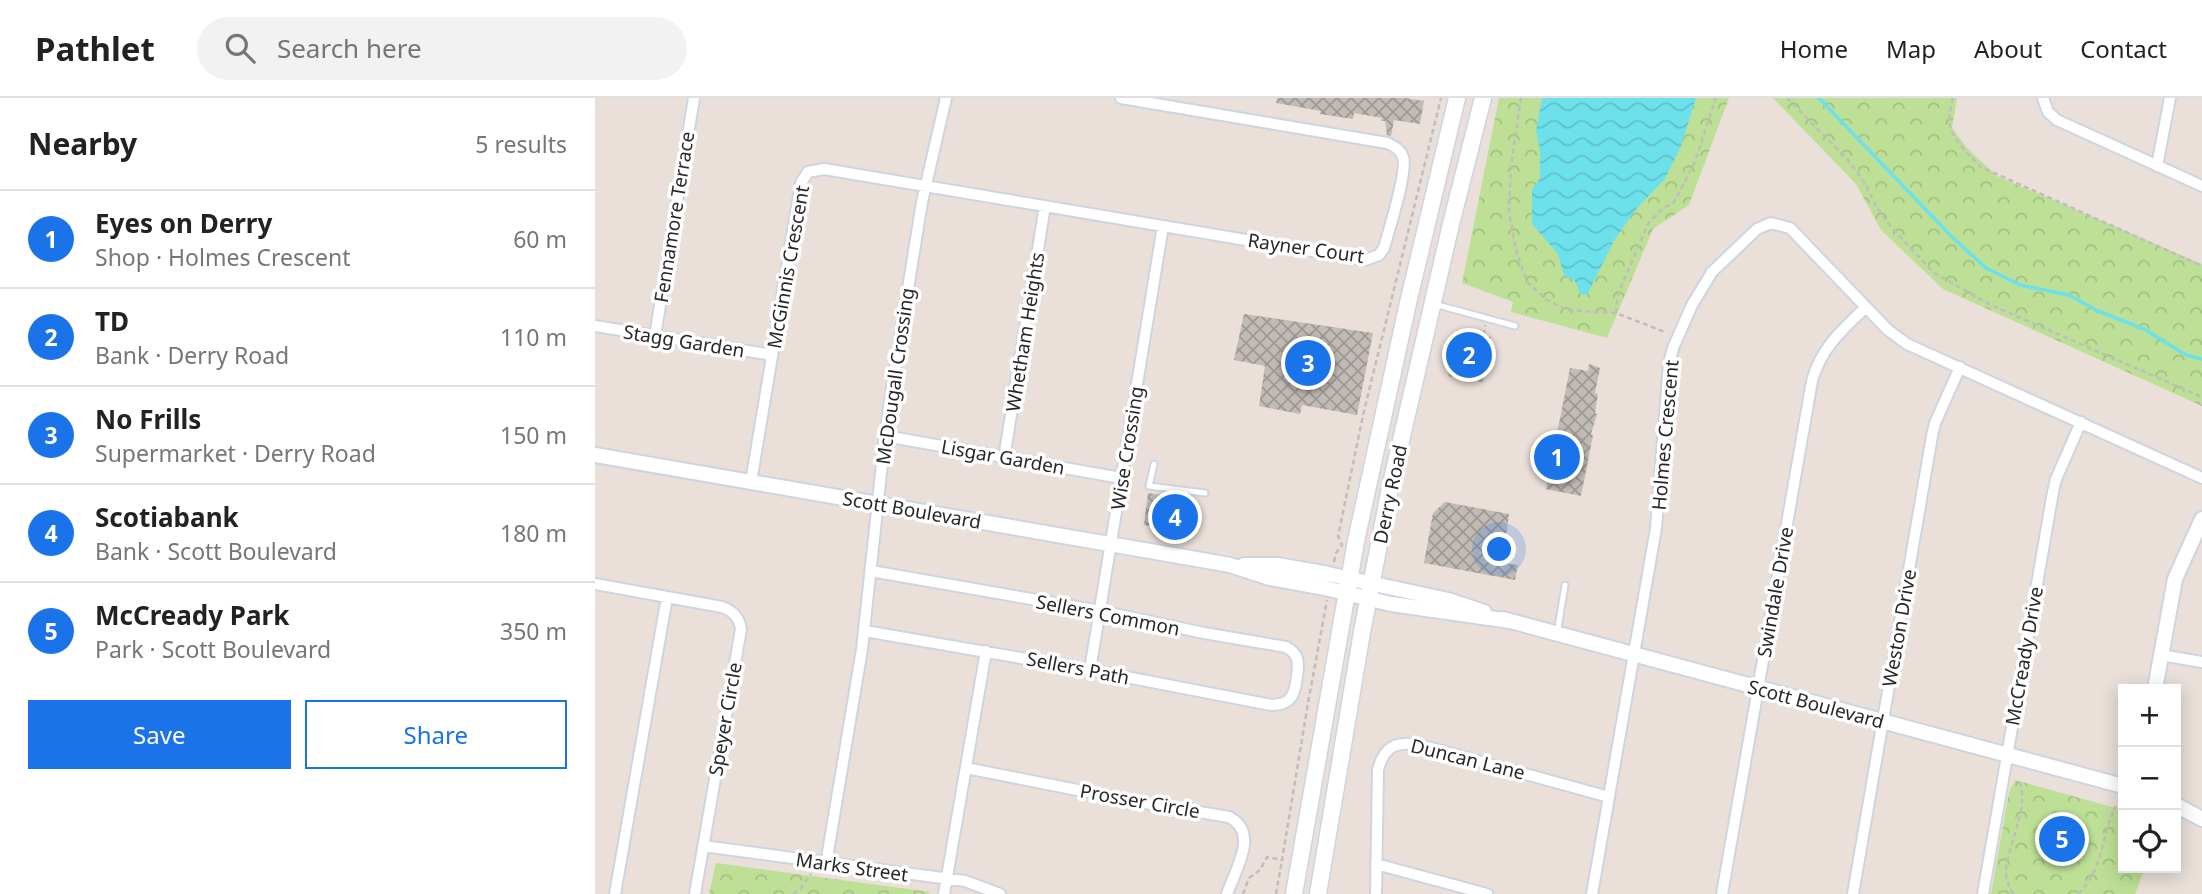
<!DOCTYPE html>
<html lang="en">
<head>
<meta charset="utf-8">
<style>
	:root { --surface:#fff; --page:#f2f2f2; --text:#222; --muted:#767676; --line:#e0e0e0; --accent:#1a73e8 }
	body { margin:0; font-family:"Noto Sans",sans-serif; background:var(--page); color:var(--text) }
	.controls { position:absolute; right:21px; bottom:21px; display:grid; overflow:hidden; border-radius:0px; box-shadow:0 4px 18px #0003 }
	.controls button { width:63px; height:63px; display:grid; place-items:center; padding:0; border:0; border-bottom:2px solid var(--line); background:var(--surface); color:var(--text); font:35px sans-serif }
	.you { position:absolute; left:905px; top:452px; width:24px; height:24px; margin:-18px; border:5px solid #fff; border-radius:50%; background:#1a73e8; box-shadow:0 0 0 10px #1a73e833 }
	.badge { display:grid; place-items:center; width:46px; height:46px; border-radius:50%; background:var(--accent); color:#fff; font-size:23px; font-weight:700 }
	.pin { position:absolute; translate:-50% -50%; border:4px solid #fff; box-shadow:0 2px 7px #0006 }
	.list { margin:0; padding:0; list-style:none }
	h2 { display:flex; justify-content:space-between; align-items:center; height:91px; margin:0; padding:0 28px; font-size:30px }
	h2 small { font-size:23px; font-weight:400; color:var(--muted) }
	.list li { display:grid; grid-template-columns:46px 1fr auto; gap:21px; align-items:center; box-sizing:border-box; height:98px; padding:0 28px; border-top:2px solid var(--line) }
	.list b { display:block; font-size:26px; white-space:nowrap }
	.list p { margin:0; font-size:23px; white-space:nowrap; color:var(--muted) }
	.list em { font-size:23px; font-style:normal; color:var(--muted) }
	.actions { display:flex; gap:14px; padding:21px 28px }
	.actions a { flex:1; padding:16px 0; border:2px solid var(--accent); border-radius:0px; text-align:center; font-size:24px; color:var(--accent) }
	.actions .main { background:var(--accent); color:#fff }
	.icon { flex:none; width:38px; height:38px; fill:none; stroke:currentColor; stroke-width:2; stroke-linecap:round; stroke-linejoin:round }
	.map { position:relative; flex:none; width:1607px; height:796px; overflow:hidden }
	header { display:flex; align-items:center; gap:42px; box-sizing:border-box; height:98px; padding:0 35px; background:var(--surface); border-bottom:2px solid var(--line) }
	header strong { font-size:33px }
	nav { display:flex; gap:38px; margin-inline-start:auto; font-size:24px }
	.search { width:490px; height:63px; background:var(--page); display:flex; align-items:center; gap:18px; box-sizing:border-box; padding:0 24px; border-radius:38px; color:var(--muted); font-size:26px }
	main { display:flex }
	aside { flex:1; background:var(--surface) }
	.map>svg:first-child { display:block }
	.park { fill:url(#park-crowns) }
	.water { fill:url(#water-waves) }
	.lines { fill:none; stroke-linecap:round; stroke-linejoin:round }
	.stream { stroke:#6de1eb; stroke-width:3.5 }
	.building { fill:url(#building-cross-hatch) }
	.service-casing { stroke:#ced5e1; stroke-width:9 }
	.minor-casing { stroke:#ced5e1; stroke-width:14 }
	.tertiary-casing { stroke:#ced5e1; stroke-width:18 }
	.secondary-casing { stroke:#ced5e1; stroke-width:19 }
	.path { stroke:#bebebe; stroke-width:2.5; stroke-dasharray:5 3.5; stroke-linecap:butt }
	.service { stroke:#fff; stroke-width:5 }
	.minor { stroke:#fff; stroke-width:10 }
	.tertiary { stroke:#fff; stroke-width:14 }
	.secondary { stroke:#fff; stroke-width:16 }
	.labels { text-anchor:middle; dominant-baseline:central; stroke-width:7; stroke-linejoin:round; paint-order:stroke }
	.street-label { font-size:19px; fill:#272727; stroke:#fff }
</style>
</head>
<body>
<header>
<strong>Pathlet</strong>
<div class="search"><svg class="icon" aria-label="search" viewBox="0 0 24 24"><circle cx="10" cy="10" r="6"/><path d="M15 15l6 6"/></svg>Search here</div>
<nav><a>Home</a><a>Map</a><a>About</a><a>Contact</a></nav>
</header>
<main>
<aside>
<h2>Nearby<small>5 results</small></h2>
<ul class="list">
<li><span class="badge">1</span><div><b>Eyes on Derry</b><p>Shop · Holmes Crescent</p></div><em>60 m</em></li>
<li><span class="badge">2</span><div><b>TD</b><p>Bank · Derry Road</p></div><em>110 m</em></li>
<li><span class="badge">3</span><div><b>No Frills</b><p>Supermarket · Derry Road</p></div><em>150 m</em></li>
<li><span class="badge">4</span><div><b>Scotiabank</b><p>Bank · Scott Boulevard</p></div><em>180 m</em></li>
<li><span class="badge">5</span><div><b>McCready Park</b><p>Park · Scott Boulevard</p></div><em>350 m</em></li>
</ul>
<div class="actions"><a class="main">Save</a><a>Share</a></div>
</aside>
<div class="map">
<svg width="1607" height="796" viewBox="0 0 1607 796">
	<defs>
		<pattern id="park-crowns" width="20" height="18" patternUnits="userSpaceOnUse" patternTransform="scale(1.75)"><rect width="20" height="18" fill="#bde096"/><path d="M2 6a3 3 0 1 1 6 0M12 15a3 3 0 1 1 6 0" fill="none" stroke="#a2c081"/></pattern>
		<pattern id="water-waves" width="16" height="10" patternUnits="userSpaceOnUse" patternTransform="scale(1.75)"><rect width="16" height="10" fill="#6de1eb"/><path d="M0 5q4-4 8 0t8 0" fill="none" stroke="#5ec1ca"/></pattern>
		<pattern id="building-cross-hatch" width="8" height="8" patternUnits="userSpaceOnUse" patternTransform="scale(1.75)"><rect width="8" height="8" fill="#c2bbb5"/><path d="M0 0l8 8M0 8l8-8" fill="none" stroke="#9e9893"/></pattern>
	</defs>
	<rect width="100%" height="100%" fill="#eadfd9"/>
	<path class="park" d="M904,0H1134L1094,107L1058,131L1012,240L916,214L918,204L867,185Z
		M1178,0H1362L1357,30L1372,50L1402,78L1607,166V308L1348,191L1286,132L1261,86Z
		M1420,682L1528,712V770H1550L1540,796H1396L1414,694Z
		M121,765L335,794L334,796H114Z"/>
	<path class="water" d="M947,0H1101L1086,48L1070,81L1042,110L1020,141L992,197L985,196L980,183L969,177L963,156L937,126V92L945,80V53L941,33Z"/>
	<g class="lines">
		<path class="stream" d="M1224,0L1356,138L1391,170L1425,187L1474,197L1503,213L1549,231L1591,257L1607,261"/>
	</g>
	<path class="building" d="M682,0H810L829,3L825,26L799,22L796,38L792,37L790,23H786L787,20L759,15L758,21L725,16L726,13L681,5Z
		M649,216L778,235L762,317L707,307L705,316L664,308L670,268L639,262Z
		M862,232L896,239L888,284L853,278Z
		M994,266L1005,270L1000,295L1003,296L1000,315L1002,316L996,336L998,337L986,398L951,391L975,270L993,273Z
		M553,395L600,402L596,434L549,427Z
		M850,404L914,416L907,465L923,467L920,482L829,465L838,415Z"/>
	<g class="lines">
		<defs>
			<path id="service" d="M839,206L920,228
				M559,366L554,388L610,395
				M962,536L970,487"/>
			<path id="minor" d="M1448,0L1453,14L1462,22L1607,88
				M1562,68L1575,0
				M0,228L177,257
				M60,238L99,0
				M290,338L526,380
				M409,360L450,108
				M156,384L206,85L213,74L229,71L770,162L784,157L789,150C794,132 813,73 808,59C805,51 799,48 792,45L526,0
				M0,486L127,509C138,513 144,519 146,531L100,796
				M270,533L495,572L676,607C697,607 700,596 702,578C704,564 704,556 691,549L609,535L505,513L276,473
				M1566,557L1607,564
				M495,572L568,128
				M371,670L538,703L634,719C665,735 640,772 632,796
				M108,748L370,783L405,796
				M231,766L267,551L290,338L300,271L327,104L351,0
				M781,766L892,796
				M20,796L72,499
				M349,796L391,553
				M781,796L783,672C789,648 801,643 825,647L1014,699
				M997,796L1061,430L1074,266L1078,250L1097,207L1117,174L1162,131L1176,125L1195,130L1293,232L1312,246L1607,380
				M1127,796L1217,283C1226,250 1247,232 1271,209
				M1258,796L1337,338L1340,325L1365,269
				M1388,796L1458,394L1461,381L1486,324"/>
			<path id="tertiary" d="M0,357L601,461L635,467L675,480L730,490L796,506L915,523
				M649,467H683L733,476L853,502L889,514
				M908,521L1528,688
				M1560,591L1580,481L1607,421
				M1581,707L1607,721"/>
			<path id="secondary" d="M699,796L761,443L813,205L862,0
				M723,796L767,534L795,390L856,126L888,0"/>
		</defs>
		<use href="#service" class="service-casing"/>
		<use href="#minor" class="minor-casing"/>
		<use href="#tertiary" class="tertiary-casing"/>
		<use href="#secondary" class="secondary-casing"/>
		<path class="path" d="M926,0L916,68L914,114L921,152L932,184L952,202L972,212L1021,215L1070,234
			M1192,0L1253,62L1271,87L1282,110L1297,130L1339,175L1396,207L1607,299
			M1358,0C1356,9 1353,19 1355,28C1357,40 1377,61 1386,69L1607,168
			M1021,215L1023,196L1053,126L1065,113L1079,104L1099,66L1121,0
			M889,237L890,227
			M739,464L741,455L747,447L743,438L769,313L846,0
			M198,796L206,790L216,776
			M648,796L654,780L665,772L672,759L687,762L713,605L732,502
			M681,796L687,762
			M1418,796C1415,790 1411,782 1411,775C1411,748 1437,707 1423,681
			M1483,796C1510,769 1505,739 1521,708"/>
		<use href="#service" class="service"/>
		<use href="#minor" class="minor"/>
		<use href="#tertiary" class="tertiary"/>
		<use href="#secondary" class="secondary"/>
	</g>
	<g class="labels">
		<g class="street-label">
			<text transform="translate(79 119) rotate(-81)">Fennamore Terrace</text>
			<text transform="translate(711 150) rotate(8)">Rayner Court</text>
			<text transform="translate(193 169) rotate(-80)">McGinnis Crescent</text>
			<text transform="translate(430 234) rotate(-81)">Whetham Heights</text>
			<text transform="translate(89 243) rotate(9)">Stagg Garden</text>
			<text transform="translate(300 278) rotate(-82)">McDougall Crossing</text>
			<text transform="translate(1070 337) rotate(-85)">Holmes Crescent</text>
			<text transform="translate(532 350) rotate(-81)">Wise Crossing</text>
			<text transform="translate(408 359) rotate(10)">Lisgar Garden</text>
			<text transform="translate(795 396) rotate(-78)">Derry Road</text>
			<text transform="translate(317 412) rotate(10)">Scott Boulevard</text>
			<text transform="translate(1180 494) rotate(-80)">Swindale Drive</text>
			<text transform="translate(513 517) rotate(11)">Sellers Common</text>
			<text transform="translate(1304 530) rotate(-80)">Weston Drive</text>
			<text transform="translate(1429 558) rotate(-80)">McCready Drive</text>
			<text transform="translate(483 570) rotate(11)">Sellers Path</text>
			<text transform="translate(1221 606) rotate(15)">Scott Boulevard</text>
			<text transform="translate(130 621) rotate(-80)">Speyer Circle</text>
			<text transform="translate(873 661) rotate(14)">Duncan Lane</text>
			<text transform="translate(545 703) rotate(10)">Prosser Circle</text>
			<text transform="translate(257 769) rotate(8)">Marks Street</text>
		</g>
	</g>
</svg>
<div class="controls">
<button>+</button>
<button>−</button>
<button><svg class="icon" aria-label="locate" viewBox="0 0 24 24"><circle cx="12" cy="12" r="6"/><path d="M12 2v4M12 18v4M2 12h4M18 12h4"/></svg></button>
</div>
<div class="you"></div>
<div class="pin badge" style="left:962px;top:359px">1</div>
<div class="pin badge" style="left:874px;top:257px">2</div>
<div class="pin badge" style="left:713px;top:265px">3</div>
<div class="pin badge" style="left:580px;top:419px">4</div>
<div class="pin badge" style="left:1467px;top:741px">5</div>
</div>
</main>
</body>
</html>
